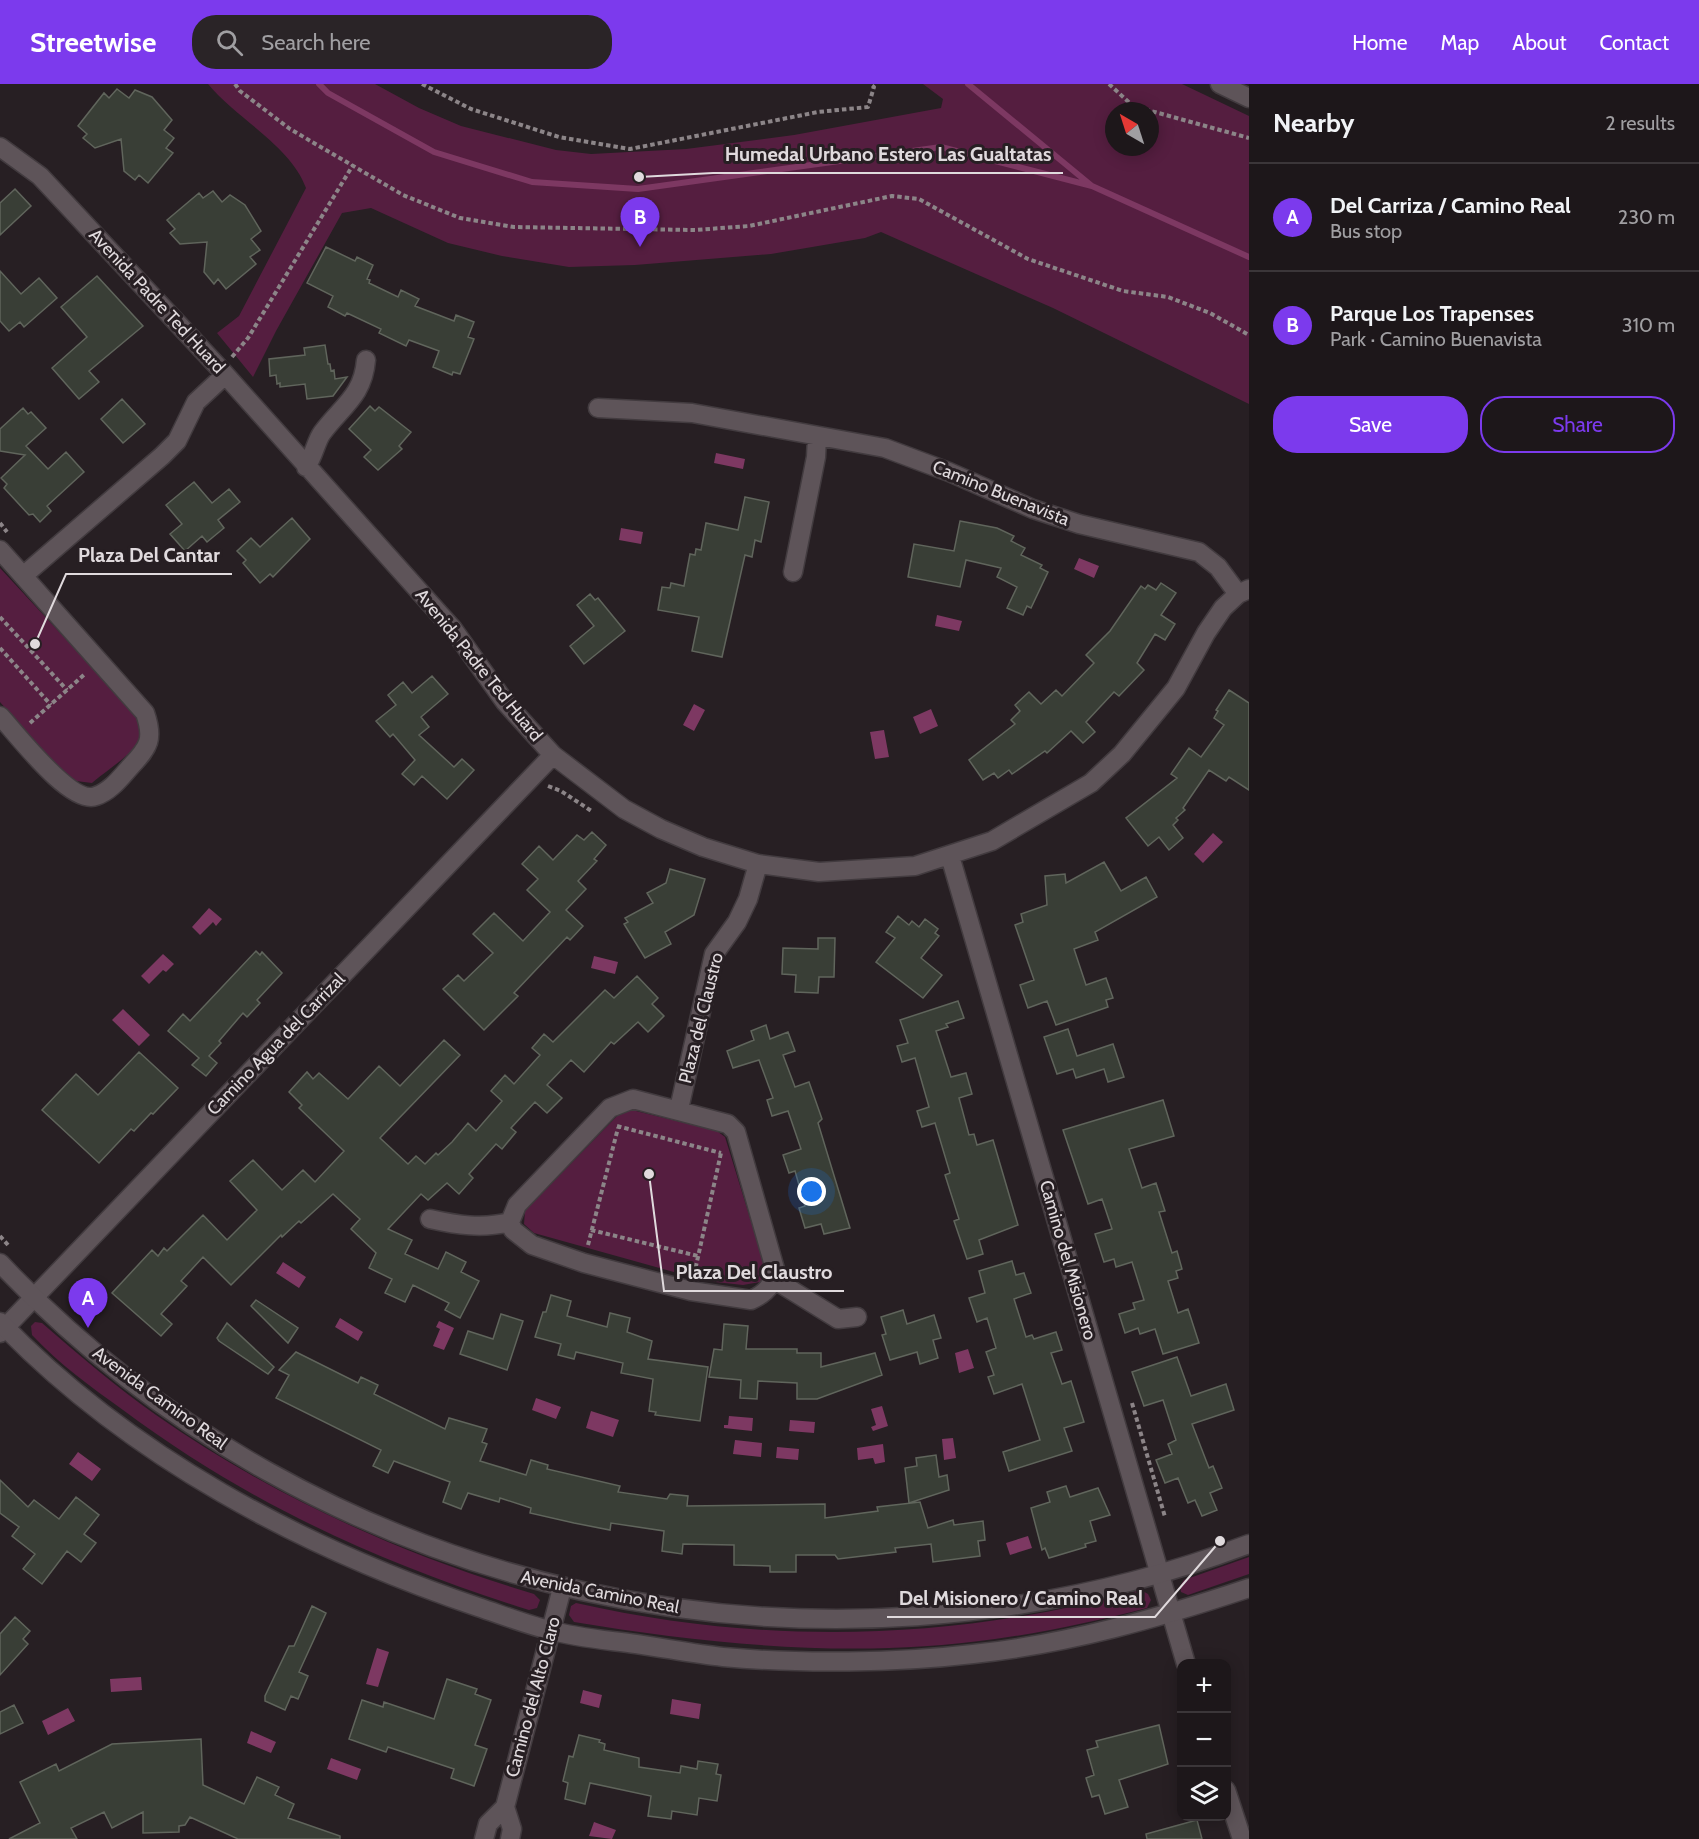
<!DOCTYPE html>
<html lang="en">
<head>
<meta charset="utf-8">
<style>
	:root { --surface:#1d171a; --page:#2a2427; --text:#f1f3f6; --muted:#a09fa2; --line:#3b3639; --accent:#7c3aed }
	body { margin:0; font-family:Cabin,sans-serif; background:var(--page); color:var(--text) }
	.controls { position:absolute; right:18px; bottom:18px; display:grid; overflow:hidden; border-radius:12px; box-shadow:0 3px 15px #0003 }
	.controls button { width:54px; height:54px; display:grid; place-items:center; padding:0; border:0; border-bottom:2px solid var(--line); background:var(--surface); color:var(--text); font:30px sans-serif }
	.compass { position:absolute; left:1105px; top:18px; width:54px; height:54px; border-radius:50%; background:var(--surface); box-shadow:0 3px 15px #0003; rotate:321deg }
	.you { position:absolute; left:812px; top:1108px; width:21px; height:21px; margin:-15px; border:4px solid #fff; border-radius:50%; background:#1a73e8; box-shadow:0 0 0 9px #1a73e833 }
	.badge { display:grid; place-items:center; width:39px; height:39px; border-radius:50%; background:var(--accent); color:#fff; font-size:20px; font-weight:700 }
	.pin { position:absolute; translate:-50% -50px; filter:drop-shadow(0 2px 3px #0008) }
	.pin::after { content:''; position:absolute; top:32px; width:21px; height:18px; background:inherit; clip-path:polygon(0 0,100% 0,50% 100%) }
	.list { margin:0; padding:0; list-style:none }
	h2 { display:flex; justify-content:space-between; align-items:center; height:78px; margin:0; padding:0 24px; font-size:26px }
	h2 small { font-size:20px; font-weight:400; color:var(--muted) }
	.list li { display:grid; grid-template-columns:39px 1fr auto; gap:18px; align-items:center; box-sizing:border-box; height:108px; padding:0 24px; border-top:2px solid var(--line) }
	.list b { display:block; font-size:22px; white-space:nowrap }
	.list p { margin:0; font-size:20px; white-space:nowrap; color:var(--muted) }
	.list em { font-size:20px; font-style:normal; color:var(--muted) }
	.actions { display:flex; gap:12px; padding:18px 24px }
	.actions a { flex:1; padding:14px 0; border:2px solid var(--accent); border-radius:24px; text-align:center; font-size:21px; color:var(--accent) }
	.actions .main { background:var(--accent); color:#fff }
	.icon { flex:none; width:33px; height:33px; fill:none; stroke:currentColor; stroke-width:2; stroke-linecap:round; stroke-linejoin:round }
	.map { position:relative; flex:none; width:1249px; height:1755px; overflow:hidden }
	header { display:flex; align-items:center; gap:36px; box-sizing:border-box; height:84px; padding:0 30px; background:var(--accent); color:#fff }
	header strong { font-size:28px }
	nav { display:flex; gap:33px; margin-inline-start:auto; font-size:21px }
	.search { width:420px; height:54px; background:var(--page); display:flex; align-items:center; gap:15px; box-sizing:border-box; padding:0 21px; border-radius:24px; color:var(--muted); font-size:22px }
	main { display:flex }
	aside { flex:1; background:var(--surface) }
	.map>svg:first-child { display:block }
	.green { fill:#551e40; fill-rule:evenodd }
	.water { fill:#7d3862 }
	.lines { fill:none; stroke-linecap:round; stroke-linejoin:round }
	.stream { stroke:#7d3862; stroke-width:6 }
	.building { fill:#393e36; stroke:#60655c; stroke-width:1.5 }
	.street-casing { stroke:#423b3f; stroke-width:21 }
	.secondary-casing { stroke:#423b3f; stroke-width:21 }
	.path { stroke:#8c8588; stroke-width:4; stroke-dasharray:4.5 3; stroke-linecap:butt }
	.street { stroke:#5e5459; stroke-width:18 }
	.secondary { stroke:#5e5459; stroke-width:18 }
	.labels { text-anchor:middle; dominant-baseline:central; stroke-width:6; stroke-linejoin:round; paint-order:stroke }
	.street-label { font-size:18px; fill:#e0dadd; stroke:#271f23 }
	.leader { fill:none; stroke:#e0dadd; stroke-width:2 }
	.callout-dot { fill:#e0dadd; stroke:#271f23; stroke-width:2 }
	.callout-label { font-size:20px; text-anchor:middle; font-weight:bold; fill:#e0dadd; stroke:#271f23; stroke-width:6; stroke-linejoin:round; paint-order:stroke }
</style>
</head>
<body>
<header>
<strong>Streetwise</strong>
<div class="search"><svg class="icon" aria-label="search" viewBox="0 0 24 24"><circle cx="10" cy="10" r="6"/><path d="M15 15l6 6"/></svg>Search here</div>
<nav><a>Home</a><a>Map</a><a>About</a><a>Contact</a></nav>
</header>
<main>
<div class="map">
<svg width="1249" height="1755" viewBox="0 0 1249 1755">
	<rect width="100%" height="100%" fill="#271f23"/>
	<path class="green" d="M208,0H375L419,24L461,42L556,66L591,70L686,65L794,51L941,24L943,15L923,0H1182L1249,32V320L1053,224L881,148L865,154L771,170L635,181L569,183L502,172L448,159L371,124L342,129L276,247L253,293L217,249L239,232L306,104C291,62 237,35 208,0ZM1114,27H1150V63H1114Z
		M0,484L136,631C139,638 143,647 141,654C136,668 103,689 92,699L76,697L59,686L0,618Z
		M632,1026L717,1047L725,1053L766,1186L760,1198L743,1201L706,1197L534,1149L524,1140L525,1127L619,1030Z
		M35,1238L42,1239C79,1271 116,1303 156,1331C272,1412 398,1469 534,1510L540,1516L537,1524L529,1526C380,1479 249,1420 123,1326C91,1303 59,1280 32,1251L31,1242Z
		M1249,1473V1490L1188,1511L1181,1508L1180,1502L1184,1496Z
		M1141,1506L1148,1510L1151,1516L1147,1524C1096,1537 1047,1548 995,1555C855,1575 713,1561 574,1538L569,1531L571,1522L576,1519C767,1562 953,1557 1141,1506Z"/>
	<path class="water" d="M716,369L745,375L743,385L714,379Z
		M621,444L643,448L641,460L619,456Z
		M1079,474L1099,482L1094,494L1074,485Z
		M937,531L962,537L959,547L935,542Z
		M694,620L705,626L694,647L683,641Z
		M931,625L938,642L920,650L913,633Z
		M884,646L889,673L875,675L870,648Z
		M1213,749L1223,758L1203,779L1194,770Z
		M209,824L222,835L216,842L213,838L200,851L192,843Z
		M163,870L174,880L166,888L163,886L149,900L141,892Z
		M594,872L618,878L615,890L591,884Z
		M123,925L150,951L139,962L112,936Z
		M283,1178L306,1193L299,1204L276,1189Z
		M340,1234L363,1248L358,1257L335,1243Z
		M439,1237L454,1244L444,1266L433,1262L440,1245L436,1243Z
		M968,1265L974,1284L959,1289L955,1269Z
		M536,1314L561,1323L556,1335L532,1326Z
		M882,1322L888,1342L873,1347L871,1343L876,1341L871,1325Z
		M591,1327L619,1336L613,1353L586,1344Z
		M729,1332L753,1334L752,1347L724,1344V1341H728Z
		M790,1336L815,1338L814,1349L789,1347Z
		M953,1354L956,1374L944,1376L942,1355Z
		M735,1356L762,1359L761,1373L733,1370Z
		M883,1360L885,1378L875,1380L873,1374L858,1376L857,1364Z
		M777,1363L799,1365L798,1376L776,1374Z
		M78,1368L101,1385L92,1397L69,1380Z
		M1028,1452L1032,1464L1010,1471L1006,1459Z
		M377,1564L389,1568L378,1603L366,1600Z
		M141,1593L142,1606L111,1608L110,1595Z
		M583,1606L602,1611L599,1624L580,1619Z
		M672,1615L701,1620L699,1635L670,1630Z
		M68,1624L75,1637L48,1651L42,1637Z
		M251,1647L276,1658L271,1669L247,1659Z
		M331,1674L361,1685L357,1696L327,1685Z
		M594,1738L616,1746L612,1755L589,1752Z"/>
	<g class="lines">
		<path class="stream" d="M319,0L328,9L434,68L532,98L638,105L941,63L1092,102
			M968,0L1092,102L1249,173"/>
	</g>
	<path class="building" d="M117,5L129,14L135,6L152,13L172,36L164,46L174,54L166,64L173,69L148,99L139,91L135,96L124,87L121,55L95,64L83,54L87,50L78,42L104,9L109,14Z
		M15,105L31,122L0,151V119Z
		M213,107L222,118L230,111L245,121L261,147L251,155L260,166L250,173L256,180L226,205L218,195L214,200L204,188L207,158L180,160L170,149L175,145L167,136L199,109L203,114Z
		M326,163L355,177L357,173L373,181L367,195L370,196L369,199L398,213L401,206L419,215L415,222L454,237L456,231L474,238L468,253L474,255L460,290L453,288L452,291L433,283L439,267L409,256L406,262L379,249L381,245L347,229L345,232L328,223L333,212L307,199Z
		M0,187L21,210L39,194L57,214L24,243L20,238L9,247L0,237Z
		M97,192L143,242L89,287L99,298L79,315L52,284L87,253L61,223Z
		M325,261L328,280H330L331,287L334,286L335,295L347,293L333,312L307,315L305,300L280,303V299L277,300L276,291L270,292L269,275L305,271L304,264Z
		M122,315L145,340L123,359L101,335Z
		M370,322L375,327L379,323L411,348L399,362L402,365L378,386L364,373L371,366L349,345Z
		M23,324L28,330L31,328L46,344L26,362L48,385L66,368L84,388L47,422L51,427L40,438L33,430L29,431L4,404L7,400L1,394L25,371L0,367V345Z
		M194,398L212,419L229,405L240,418L218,436L224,444L207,458L202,452L185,467L170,450L182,440L166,421Z
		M745,413L769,418L761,458L755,456L752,473L745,471L722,573L692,567L699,533L658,526L662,503L670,504L671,499L684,502L690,470L695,471L696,465L701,466L706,439L738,446Z
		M292,434L310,455L273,493L270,490L260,499L243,479L246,476L237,467L251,454L260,463Z
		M960,437L997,444L1014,452L1011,457L1025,464L1021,471L1042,481L1040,484L1048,488L1031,524L1027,522L1023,531L1007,524L1017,503L997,493L1001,484L966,476L960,503L908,493L914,460L954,467Z
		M1161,499L1176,509L1161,531L1175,540L1165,556L1155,550L1137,579L1144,586L1119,612L1114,608L1086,638L1095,648L1083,659L1071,647L1047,669L1045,667L1012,690L1009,686L998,694L994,689L983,696L969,676L1015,640L1011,636L1020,627L1015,621L1029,608L1041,620L1056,606L1062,612L1094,579L1086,571L1110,547L1141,502L1145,505L1148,501L1156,506Z
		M590,510L595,516L598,514L625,547L584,580L570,562L594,542L577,521Z
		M432,592L448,610L421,633L429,643L419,651L454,683L462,675L474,686L447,715L422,692L414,701L402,690L415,676L393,650L390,653L376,637L396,621L388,611L403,598L412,609Z
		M1229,606L1249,619V706L1229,693L1226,697L1209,686L1183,724L1185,726L1176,734L1178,736L1173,741L1183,754L1169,766L1159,753L1148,762L1126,734L1177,694L1171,690L1189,664L1201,673L1224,641L1214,634L1218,627L1216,626Z
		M592,748L606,761L594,775L597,777L578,797L586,805L566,826L583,842L570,856L567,853L514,909L518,912L484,946L443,905L458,891L464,897L493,869L473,850L494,829L523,857L550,828L527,806L538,795L522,780L539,762L553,776L577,751L584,756Z
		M1104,778L1121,807L1146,793L1157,813L1095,848L1098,856L1074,865L1086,901L1106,894L1113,914L1106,916L1108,923L1056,941L1047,917L1028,924L1020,901L1034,896L1015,841L1023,838L1021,830L1047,821L1045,792L1065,790L1066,799Z
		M670,785L705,795L694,831L665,848L671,860L645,874L624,840L628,838L625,834L653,819L647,809L666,799Z
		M898,832L909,841L912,837L919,843L925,835L938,845L935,849L939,852L921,874L942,891L923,914L876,878L895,854L886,848Z
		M818,854H835L834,893H819L818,909L795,908L796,891L782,890L783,864L818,865Z
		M256,867L260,871L262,868L282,889L257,916L260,919L247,933L243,929L219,957L221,959L209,972L217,979L206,992L192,981L199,974L168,947L183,930L190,937Z
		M637,892L658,914L652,920L664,932L648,948L638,938L614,960L611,958L584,988L571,976L547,1001L562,1014L547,1029L535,1018L511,1044L516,1048L502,1065L496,1060L469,1090L473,1094L459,1110L447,1099L428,1116L421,1110L388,1145L412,1156L405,1170L438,1185L446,1168L466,1178L461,1188L479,1197L460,1234L445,1226L449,1219L413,1201L405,1218L385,1209L392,1195L369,1184L376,1169L351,1145L360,1135L333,1110L301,1139L299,1137L282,1153L281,1151L231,1201L203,1173L181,1197L187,1202L161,1230L172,1240L161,1252L112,1209L152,1166L158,1172L164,1164L167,1167L203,1131L227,1156L257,1126L230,1097L253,1076L282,1106L303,1086L315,1098L344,1067L299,1024L302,1021L289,1008L307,988L313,995L319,989L348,1015L379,982L400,1002L444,956L460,971L380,1054L408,1080L416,1072L425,1080L436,1069L438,1071L452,1058L468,1039L476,1047L502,1017L491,1007L505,991L514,1000L540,971L532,964L544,950L553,958L605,906L614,914Z
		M958,917L964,934L946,940L948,943L936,947L951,993L966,989L972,1010L959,1014L969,1051L974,1050L977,1061L993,1056L1018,1141L979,1156L983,1170L967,1175L954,1137L959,1135L945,1091L950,1089L935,1039L922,1043L917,1027L929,1023L915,974L902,978L897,962L908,959L900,936Z
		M766,941L770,955L788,948L795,967L783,971L795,1003L809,998L822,1035L818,1039L850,1144L824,1150L821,1140L805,1144L799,1124L805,1122L795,1087L789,1089L783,1071L801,1065L788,1027L772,1032L767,1016L773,1014L759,976L733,984L727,967L754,956L751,947Z
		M1068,945L1077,972L1113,960L1124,993L1108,998L1104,985L1076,994L1073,985L1057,990L1044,953Z
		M139,968L178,1004L153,1030L151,1029L134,1047L131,1045L99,1079L42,1026L76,990L98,1011Z
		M1163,1016L1174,1052L1129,1065L1142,1104L1156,1099L1165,1127L1159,1128L1172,1169L1177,1167L1182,1185L1176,1187L1178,1194L1168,1197L1178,1229L1188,1225L1199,1259L1163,1270L1155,1245L1140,1250L1138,1244L1125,1249L1119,1230L1135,1225L1133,1219L1144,1216L1132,1178L1116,1183L1114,1175L1104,1178L1095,1150L1112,1145L1102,1115L1088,1120L1063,1046Z
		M1012,1177L1016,1191L1024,1189L1031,1209L1014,1215L1026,1253L1032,1251L1034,1255L1056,1248L1062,1266L1051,1269L1062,1300L1071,1297L1084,1338L1064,1344L1072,1367L1009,1387L1003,1368L1040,1356L1022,1300L994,1310L988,1293L994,1291L986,1268L996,1264L987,1234L977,1238L969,1214L985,1209L979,1187Z
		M551,1211L571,1217L567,1232L607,1243L610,1229L630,1234L627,1248L652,1257L648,1275L708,1283L700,1337L655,1331L656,1328L649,1327L653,1295L621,1289L623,1279L576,1268L574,1275L558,1271L561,1260L535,1253L543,1228H546Z
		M256,1216L298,1244L288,1259L251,1222Z
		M903,1226L907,1240L934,1231L941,1254L933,1256L938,1274L920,1280L917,1268L890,1276L882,1251L886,1250L881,1233Z
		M501,1230L523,1237L507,1286L460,1270L468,1247L493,1255Z
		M227,1239L274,1283L268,1290L219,1257L217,1254Z
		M724,1240L748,1242L746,1265H797V1269H821V1283L875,1269L882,1291L817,1315H797V1299L758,1297L757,1315L740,1314L741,1296L709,1293L714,1265L722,1266Z
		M296,1268L358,1299L361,1293L378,1301L374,1310L445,1345L449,1334L487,1345L482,1358L487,1360L480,1377L526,1391L531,1376L548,1381L547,1385L620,1402L618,1408L667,1415L670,1410L688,1412L687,1422L825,1420V1434L878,1427L877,1423L920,1418L928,1444L953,1436L954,1441L983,1437L985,1456L978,1457L980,1472L933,1478L931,1460L895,1464L896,1468L838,1475L835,1471H796V1488H770V1482L734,1481V1461L683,1460L682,1470L662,1467L664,1447L611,1439L610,1446L574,1439L530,1429L531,1424L500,1414L499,1418L468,1409L461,1425L443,1418L450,1398L394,1377L388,1389L373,1382L381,1366L276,1314L289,1291L279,1286Z
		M1177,1273L1191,1312L1226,1300L1234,1326L1192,1340L1209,1384L1213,1382L1222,1404L1210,1409L1217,1426L1202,1432L1195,1416L1188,1419L1178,1394L1165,1399L1156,1376L1172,1370L1168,1360L1176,1356L1163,1316L1144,1322L1132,1288Z
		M936,1371L939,1393L947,1391L949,1406L909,1419L905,1384L917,1382L916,1374Z
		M0,1396L28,1423L34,1416L59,1435L76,1413L99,1431L84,1450L96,1459L81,1478L67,1467L42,1500L23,1485L35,1470L12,1452L19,1443L0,1429Z
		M1066,1402L1070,1413L1098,1404L1110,1431L1090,1437L1096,1457L1085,1460L1086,1463L1049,1474L1045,1464L1042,1466L1031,1424L1050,1418L1047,1408Z
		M312,1522L326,1529L299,1588L308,1592L298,1615L291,1612L285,1626L265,1617V1612L289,1562H294Z
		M15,1533L30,1547L23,1555L28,1560L0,1591V1550Z
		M447,1595L477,1605L475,1610L491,1616L475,1661L487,1665L474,1702L451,1694L454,1685L388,1663L386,1668L349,1655L362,1616L383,1623L384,1618L434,1635Z
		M14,1621L23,1639L0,1650V1628Z
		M1159,1641L1168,1680L1119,1696L1128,1723L1105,1730L1099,1711L1092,1713L1086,1694L1094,1691L1087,1666L1098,1663L1096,1657Z
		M579,1651L600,1656L599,1658L605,1660L604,1666L639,1674V1683L680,1689L681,1682L697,1685L698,1677L718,1680L716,1690L721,1691L717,1717L699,1714L697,1731L672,1727L671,1735L648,1732L651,1712L590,1699L585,1720L565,1715L568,1699L563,1697L569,1672L573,1673Z
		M201,1655L203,1701L244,1720L257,1693L279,1703L275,1711L294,1720L288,1734L340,1752V1755H238L190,1733L185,1741L179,1742V1748L143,1749V1728L112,1744L104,1728L71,1744L77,1755H9L40,1739L20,1698L56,1680L59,1687L112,1660Z
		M1197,1736L1202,1755H1147L1146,1750Z"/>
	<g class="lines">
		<defs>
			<path id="street" d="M1220,0L1249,14
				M0,63L40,92L222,287L453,545L505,618L553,671L624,725L661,745L703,763L758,780L819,788L915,782L992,757L1091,699L1122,670L1176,604L1206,549L1223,524L1238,510L1249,505
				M598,324L692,329L885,364L949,388L1033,425L1079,440L1199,468L1218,483L1238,510
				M306,383C314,372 316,357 322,349C342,322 363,312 366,276
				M0,466L145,629C154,655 149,663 131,682C121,693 111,707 96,712C71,722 17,650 0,632
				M793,488L816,373L817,353
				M23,492L162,372L177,357L196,318L225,291
				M950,772L1186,1580
				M633,1015L728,1040L736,1048L775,1185C774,1201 765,1210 751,1216L691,1207L584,1179L532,1161L513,1146L510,1138L517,1121L610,1024Z
				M679,1025L714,870L737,838L748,815L758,780
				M430,1135C457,1141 482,1145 510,1138
				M775,1196L838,1235L857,1233
				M0,1249L553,671
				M1226,1706L1242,1755
				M505,1723L512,1745L510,1755
				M484,1755L488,1740L505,1723L562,1504"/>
			<path id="secondary" d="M0,1179C318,1516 818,1623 1249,1460
				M0,1238C130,1373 303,1464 478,1523C502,1531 525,1540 549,1546C577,1554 607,1556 636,1560C665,1564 694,1570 723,1573C799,1580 897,1579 973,1570C1068,1560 1159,1534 1249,1504"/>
		</defs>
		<use href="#street" class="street-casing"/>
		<use href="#secondary" class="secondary-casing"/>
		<path class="path" d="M235,0L240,7L290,45L403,111L460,134L514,143L695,146L749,142L892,112L919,115L1028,175L1123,207L1168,213L1210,229L1249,251
			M422,0L471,25L559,53L630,65L818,28L868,23L874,3L870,0
			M1109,0L1133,22L1249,54
			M232,273L248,254L353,81
			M0,439L7,448
			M0,533L67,606
			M0,564L51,621
			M30,639L85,590
			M548,702L561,707L593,728
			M617,1042L721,1069
			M591,1146L698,1172
			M0,1152L8,1161
			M588,1161L618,1044
			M694,1191L721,1069
			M1132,1319L1165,1433"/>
		<use href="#street" class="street"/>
		<use href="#secondary" class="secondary"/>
	</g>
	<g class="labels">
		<g class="street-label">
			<text transform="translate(157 217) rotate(47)">Avenida Padre Ted Huard</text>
			<text transform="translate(1001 409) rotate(22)">Camino Buenavista</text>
			<text transform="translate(479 581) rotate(51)">Avenida Padre Ted Huard</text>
			<text transform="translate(701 934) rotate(-76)">Plaza del Claustro</text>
			<text transform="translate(276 960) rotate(-46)">Camino Agua del Carrizal</text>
			<text transform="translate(1068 1176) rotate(74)">Camino del Misionero</text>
			<text transform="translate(160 1314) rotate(36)">Avenida Camino Real</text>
			<text transform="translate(600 1508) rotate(11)">Avenida Camino Real</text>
			<text transform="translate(533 1613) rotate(-75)">Camino del Alto Claro</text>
		</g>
	</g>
	<path class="leader" d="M639 93L713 89H1063M35 560L66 490H232M649 1090L664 1207H844M1220 1457L1155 1533H887"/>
	<g class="callout-dot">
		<circle cx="639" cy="93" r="6"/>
		<circle cx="35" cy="560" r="6"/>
		<circle cx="649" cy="1090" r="6"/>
		<circle cx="1220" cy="1457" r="6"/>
	</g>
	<g class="callout-label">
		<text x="888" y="77">Humedal Urbano Estero Las Gualtatas</text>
		<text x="149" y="478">Plaza Del Cantar</text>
		<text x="754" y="1195">Plaza Del Claustro</text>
		<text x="1021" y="1521">Del Misionero / Camino Real</text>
	</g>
</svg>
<div class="controls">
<button>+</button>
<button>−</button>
<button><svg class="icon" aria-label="layers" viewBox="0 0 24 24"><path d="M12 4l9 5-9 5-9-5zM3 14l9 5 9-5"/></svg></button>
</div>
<svg class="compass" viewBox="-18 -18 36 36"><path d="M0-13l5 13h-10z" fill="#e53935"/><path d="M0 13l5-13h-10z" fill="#a09fa2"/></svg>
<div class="you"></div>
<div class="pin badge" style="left:88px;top:1244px">A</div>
<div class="pin badge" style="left:640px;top:163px">B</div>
</div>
<aside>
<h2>Nearby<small>2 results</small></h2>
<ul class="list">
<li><span class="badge">A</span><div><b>Del Carriza / Camino Real</b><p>Bus stop</p></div><em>230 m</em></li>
<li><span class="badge">B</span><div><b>Parque Los Trapenses</b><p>Park · Camino Buenavista</p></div><em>310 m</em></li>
</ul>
<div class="actions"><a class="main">Save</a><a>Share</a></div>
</aside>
</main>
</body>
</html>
